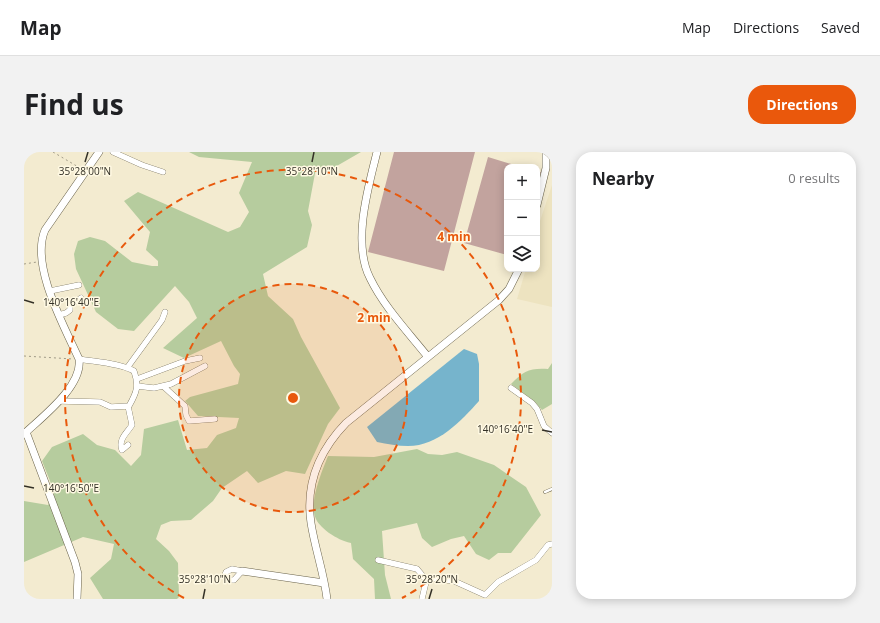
<!DOCTYPE html>
<html lang="en">
<head>
<meta charset="utf-8">
<style>
	:root { --surface:#fff; --page:#f2f2f2; --text:#202124; --muted:#757577; --line:#e0e0e0; --accent:#ea580c }
	body { margin:0; font-family:"Open Sans",sans-serif; background:var(--page); color:var(--text) }
	.controls { position:absolute; right:12px; top:12px; display:grid; overflow:hidden; border-radius:8px; box-shadow:0 2px 10px #0003 }
	.controls button { width:36px; height:36px; display:grid; place-items:center; padding:0; border:0; border-bottom:1px solid var(--line); background:var(--surface); color:var(--text); font:20px sans-serif }
	.list { margin:0; padding:0; list-style:none }
	h2 { display:flex; justify-content:space-between; align-items:center; height:52px; margin:0; padding:0 16px; font-size:17px }
	h2 small { font-size:13px; font-weight:400; color:var(--muted) }
	.icon { flex:none; width:22px; height:22px; fill:none; stroke:currentColor; stroke-width:2; stroke-linecap:round; stroke-linejoin:round }
	.map { position:relative; flex:none; width:528px; height:447px; overflow:hidden; border-radius:16px }
	header { display:flex; align-items:center; gap:24px; box-sizing:border-box; height:56px; padding:0 20px; background:var(--surface); border-bottom:1px solid var(--line) }
	header strong { font-size:19px }
	nav { display:flex; gap:22px; margin-inline-start:auto; font-size:14px }
	.intro { display:flex; align-items:center; justify-content:space-between; box-sizing:border-box; height:96px; padding:0 24px }
	h1 { margin:0; font-size:28px }
	.button { padding:10px 18px; border-radius:16px; background:var(--accent); color:#fff; font-size:14px; font-weight:700 }
	main { display:flex; gap:24px; padding:0 24px }
	aside { flex:1; background:var(--surface); border-radius:16px; box-shadow:0 2px 10px #0003 }
	.map>svg:first-child { display:block }
	.built { fill:#ede3c0 }
	.green { fill:#b6cc9e }
	.water { fill:#76b4cc }
	.building { fill:#c2a39e }
	.lines { fill:none; stroke-linecap:round; stroke-linejoin:round }
	.service-casing { stroke:#69624a; stroke-width:3.5 }
	.minor-casing { stroke:#69624a; stroke-width:6 }
	.tertiary-casing { stroke:#69624a; stroke-width:8 }
	.path { stroke:#a09a87; stroke-width:1; stroke-dasharray:2 3; stroke-linecap:butt }
	.service { stroke:#fff; stroke-width:2.5 }
	.minor { stroke:#fff; stroke-width:5.5 }
	.tertiary { stroke:#fff; stroke-width:7 }
	.ticks { fill:none; stroke:#333026; stroke-width:1.5 }
	.ring { fill:none; stroke:#e8590c; stroke-width:2; stroke-dasharray:7 5 }
	.ticks-label { font-size:10px; text-anchor:middle; fill:#333026; stroke:#fff9e3; stroke-width:3; stroke-linejoin:round; paint-order:stroke }
	.centre { fill:#e8590c; stroke:#fff9e3; stroke-width:2 }
	.ring-label { font-size:12px; text-anchor:middle; font-weight:bold; fill:#e8590c; stroke:#fff9e3; stroke-width:3; stroke-linejoin:round; paint-order:stroke }
</style>
</head>
<body>
<header>
<strong>Map</strong>
<nav><a>Map</a><a>Directions</a><a>Saved</a></nav>
</header>
<div class="intro"><h1>Find us</h1><a class="button">Directions</a></div>
<main>
<div class="map">
<svg width="528" height="447" viewBox="0 0 528 447">
	<rect width="100%" height="100%" fill="#f3ebd0"/>
	<path class="built" d="M528,33V155L493,147L502,117H513V78Z"/>
	<path class="green" d="M165,0H337L311,15L292,16L284,59L288,73L283,95L239,122L244,144L269,167L277,185L316,256L304,272L281,322L262,319L234,331L223,319L198,336L189,349L167,368L147,369L137,373L132,387L145,399L154,411L155,445L153,447H79L66,426L87,407L90,392L59,385L0,410V349L24,353L30,339L18,309L28,295L59,282L73,293L91,298L107,314L117,303L120,277L154,268L163,298L183,296L193,283L212,276L215,266L174,264L161,249L166,245L214,232L216,222L210,214L197,189L160,206L139,196L173,166L165,150L151,134L110,179L94,177L72,160L52,117L50,102L54,89L66,85L81,89L108,110L128,114H134V109L122,98L126,80L100,49L114,40L204,80L216,75L225,60L215,41L228,10L175,5Z
		M528,211V252L518,258L511,250L487,232C500,219 505,216 524,217Z
		M393,297L404,302L418,303L433,300L470,313L502,335L517,363L487,401H474L465,408L452,402L440,384L427,387L408,395L398,386L393,371L358,379L361,423L367,447H351L350,427L329,407L327,391C318,389 313,386 305,381C301,378 294,372 292,367C284,352 298,319 304,304L350,305Z"/>
	<path class="water" d="M440,197L453,202L455,212V249C437,269 414,294 384,294C374,294 363,292 353,290L343,275Z"/>
	<path class="building" d="M370,0H451L420,119L344,100Z
		M464,5L497,15H483V103L440,91Z
		M513,19L517,20L513,32Z"/>
	<g class="lines">
		<defs>
			<path id="service" d="M521,340L528,337"/>
			<path id="minor" d="M89,0L118,13L139,20
				M26,139L55,133
				M35,163L42,161L46,158V153L57,146
				M103,216L138,168L141,160
				M113,227L161,209L176,206
				M113,234L130,236L147,232L181,214
				M139,234L161,254L162,263L165,269L191,267
				M487,236L508,251L513,257L520,274L528,281
				M35,249L76,250L87,255L105,254C113,240 115,234 110,219C95,211 72,210 55,207
				M104,254L108,273C103,281 94,287 98,298L104,293
				M354,408L393,417L403,429
				M208,417L218,419L210,428H203L201,423L202,420Z
				M398,447L402,430L405,426L430,429L461,443L474,430L512,408L524,393L528,392"/>
			<path id="tertiary" d="M353,0C344,36 328,91 346,126C360,155 384,180 404,205
				M513,53L522,16V0
				M2,280L51,410L54,422L53,447
				M0,282C18,265 59,234 55,207C40,174 6,113 21,78L75,0
				M218,419L300,431
				M303,447C300,421 291,397 287,371C281,331 295,299 322,271L475,148L485,137L495,117"/>
		</defs>
		<use href="#service" class="service-casing"/>
		<use href="#minor" class="minor-casing"/>
		<use href="#tertiary" class="tertiary-casing"/>
		<path class="path" d="M29,0L56,16
			M0,112L13,110
			M0,204L49,207"/>
		<use href="#service" class="service"/>
		<use href="#minor" class="minor"/>
		<use href="#tertiary" class="tertiary"/>
	</g>
	<path class="ticks" d="M61,10L64,0M288,10L290,0M0,148L10,151M518,278L528,280M0,334L10,336M179,447L181,437M405,447L408,437"/>
	<circle cx="269" cy="246" r="114" fill="#e8590c" fill-opacity=".12"/>
	<g class="ring">
		<circle cx="269" cy="246" r="114"/>
		<path d="M160 446A228 228 0 1 1 378 446"/>
	</g>
	<g class="ticks-label">
		<text x="61" y="23">35°28'00"N</text>
		<text x="288" y="23">35°28'10"N</text>
		<text x="47" y="154">140°16'40"E</text>
		<text x="481" y="281">140°16'40"E</text>
		<text x="47" y="340">140°16'50"E</text>
		<text x="181" y="431">35°28'10"N</text>
		<text x="408" y="431">35°28'20"N</text>
	</g>
	<circle cx="269" cy="246" r="6" class="centre"/>
	<g class="ring-label">
		<text x="430" y="89">4 min</text>
		<text x="350" y="170">2 min</text>
	</g>
</svg>
<div class="controls">
<button>+</button>
<button>−</button>
<button><svg class="icon" aria-label="layers" viewBox="0 0 24 24"><path d="M12 4l9 5-9 5-9-5zM3 14l9 5 9-5"/></svg></button>
</div>
</div>
<aside>
<h2>Nearby<small>0 results</small></h2>
<ul class="list">
</ul>
</aside>
</main>
</body>
</html>
